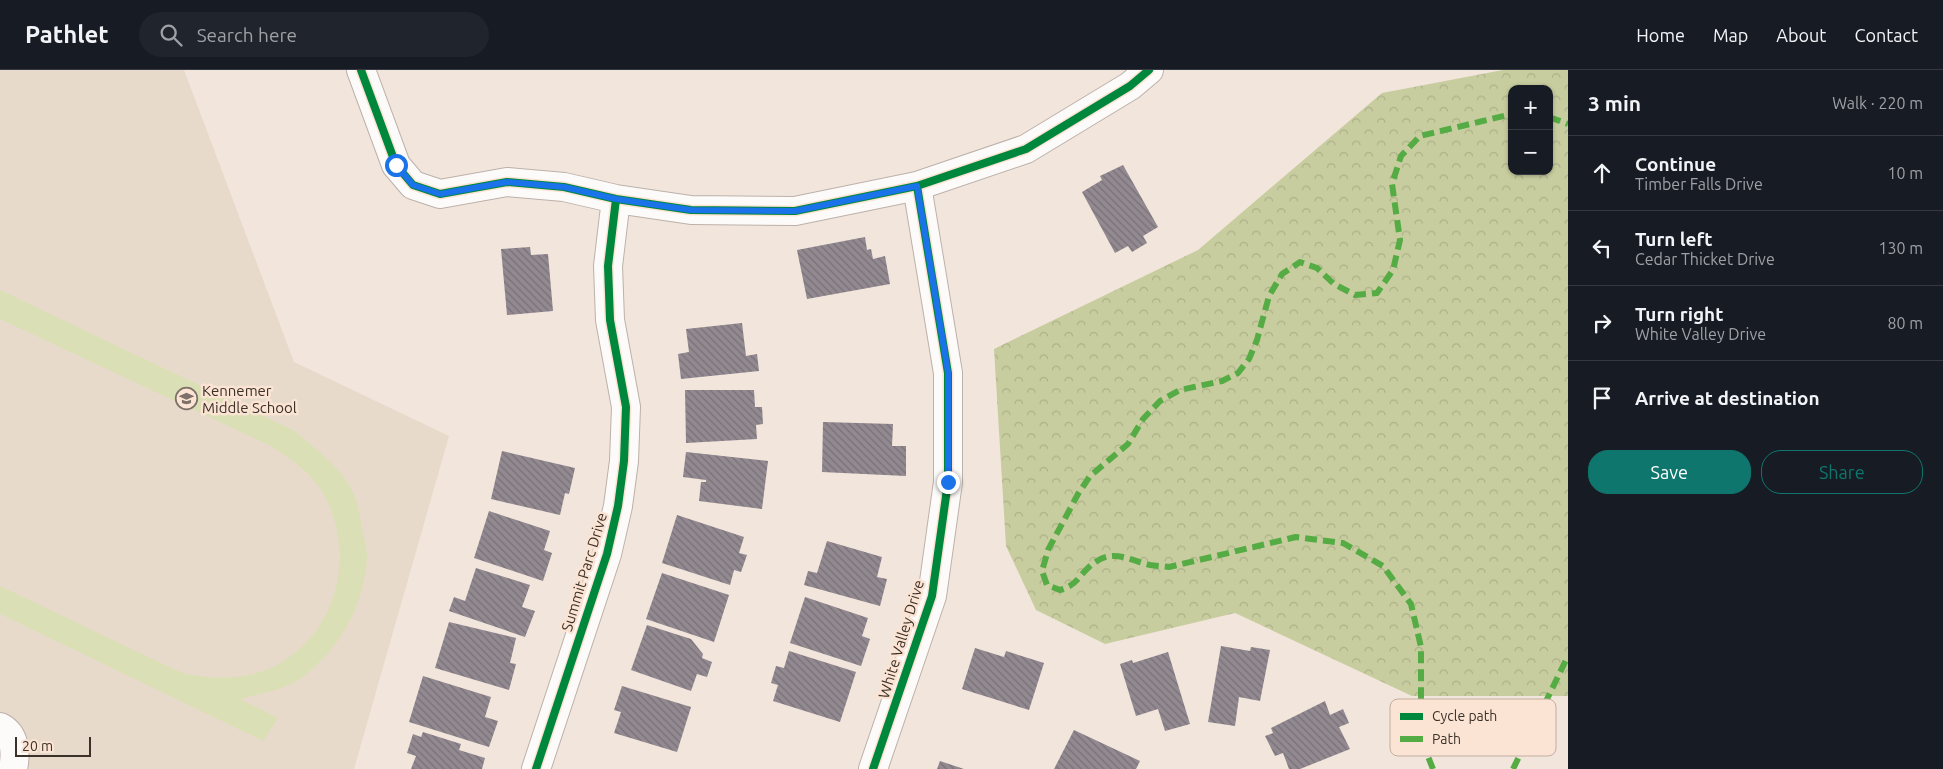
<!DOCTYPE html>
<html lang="en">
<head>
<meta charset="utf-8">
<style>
	:root { --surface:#171b24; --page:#20242c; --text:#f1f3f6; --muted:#9ea1a6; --line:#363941; --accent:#0f766e }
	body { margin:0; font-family:Ubuntu,sans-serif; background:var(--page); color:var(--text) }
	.controls { position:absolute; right:15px; top:15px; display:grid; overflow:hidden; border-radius:10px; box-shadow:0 1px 4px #0004 }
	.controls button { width:45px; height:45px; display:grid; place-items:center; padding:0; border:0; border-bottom:1px solid var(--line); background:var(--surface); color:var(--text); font:25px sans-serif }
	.scale { position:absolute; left:15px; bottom:12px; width:76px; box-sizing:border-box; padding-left:5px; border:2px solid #3c3129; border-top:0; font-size:14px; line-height:18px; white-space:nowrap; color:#3c3129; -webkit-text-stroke:4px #fbe4d3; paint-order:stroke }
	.stop { position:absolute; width:15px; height:15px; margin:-11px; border:4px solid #1a73e8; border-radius:50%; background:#fff }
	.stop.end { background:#1a73e8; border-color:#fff; box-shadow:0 1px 5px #0008 }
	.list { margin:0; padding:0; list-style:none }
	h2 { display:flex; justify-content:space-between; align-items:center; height:65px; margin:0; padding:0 20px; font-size:21px }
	h2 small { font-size:16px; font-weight:400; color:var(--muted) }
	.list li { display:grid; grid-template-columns:32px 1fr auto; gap:15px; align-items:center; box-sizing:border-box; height:75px; padding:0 20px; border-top:1px solid var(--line) }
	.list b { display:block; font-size:19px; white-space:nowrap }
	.list p { margin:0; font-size:16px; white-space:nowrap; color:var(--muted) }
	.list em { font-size:16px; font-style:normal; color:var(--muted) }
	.actions { display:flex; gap:10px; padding:15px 20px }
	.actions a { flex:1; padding:11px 0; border:1px solid var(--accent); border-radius:20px; text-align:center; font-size:18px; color:var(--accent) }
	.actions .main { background:var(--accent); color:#fff }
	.icon { flex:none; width:28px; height:28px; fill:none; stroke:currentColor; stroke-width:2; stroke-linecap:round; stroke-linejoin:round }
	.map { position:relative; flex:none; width:1568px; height:699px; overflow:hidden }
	header { display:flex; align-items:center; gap:30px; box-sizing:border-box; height:70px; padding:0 25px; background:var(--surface); border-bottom:1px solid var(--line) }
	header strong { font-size:24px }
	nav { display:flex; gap:28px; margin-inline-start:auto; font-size:18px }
	.search { width:350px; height:45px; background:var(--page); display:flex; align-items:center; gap:12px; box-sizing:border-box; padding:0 18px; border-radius:28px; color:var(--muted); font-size:19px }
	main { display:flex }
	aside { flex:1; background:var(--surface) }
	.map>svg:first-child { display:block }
	.education { fill:#e7dacb }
	.forest { fill:url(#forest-crowns); fill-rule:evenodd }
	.garden { fill:#dbdfb5 }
	.building { fill:url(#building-back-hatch) }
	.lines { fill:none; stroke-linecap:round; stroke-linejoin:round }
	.minor-casing { stroke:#bcb1aa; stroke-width:30 }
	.minor { stroke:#fdfbfa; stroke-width:28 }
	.quiet { stroke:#55ab44; stroke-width:6; stroke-dasharray:12 6; stroke-linecap:butt }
	.cycleway-casing { stroke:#fbe4d3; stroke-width:11 }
	.cycleway { stroke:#00873e; stroke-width:8 }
	.route { stroke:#1a73e8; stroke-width:6 }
	.labels { text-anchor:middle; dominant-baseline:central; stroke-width:5; stroke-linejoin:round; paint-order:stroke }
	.poi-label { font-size:15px; fill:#3c3129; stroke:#fbe4d3; text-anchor:start }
	.street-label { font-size:15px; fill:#3c3129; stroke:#fbe4d3 }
	.key { fill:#fbe4d3; stroke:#c2aea0; stroke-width:1 }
	.key-label { font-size:14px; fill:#3c3129 }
</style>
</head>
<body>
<header>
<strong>Pathlet</strong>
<div class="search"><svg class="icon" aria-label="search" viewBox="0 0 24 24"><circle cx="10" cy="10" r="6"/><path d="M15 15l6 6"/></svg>Search here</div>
<nav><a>Home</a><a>Map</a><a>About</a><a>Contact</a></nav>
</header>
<main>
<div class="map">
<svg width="1568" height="699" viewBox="0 0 1568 699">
	<defs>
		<pattern id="forest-crowns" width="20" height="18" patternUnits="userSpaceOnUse" patternTransform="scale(1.25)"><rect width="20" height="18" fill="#c8cd9f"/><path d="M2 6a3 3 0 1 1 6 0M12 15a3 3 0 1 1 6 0" fill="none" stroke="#adb089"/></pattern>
		<pattern id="building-back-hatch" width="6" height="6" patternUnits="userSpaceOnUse" patternTransform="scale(1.25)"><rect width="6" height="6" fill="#928991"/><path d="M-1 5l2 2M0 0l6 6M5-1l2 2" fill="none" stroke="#787176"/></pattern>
	</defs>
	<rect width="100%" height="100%" fill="#f2e5dc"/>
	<path class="education" d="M0,0H184L294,292L449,366L354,699H0Z"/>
	<path class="forest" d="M1503,0H1568V626H1412L1235,543L1105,574L1036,540L1006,476L994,279L1198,180L1382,23ZM1512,19H1549V101H1512Z"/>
	<path class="garden" d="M0,220L295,361C314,378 338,395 351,418C357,429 360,446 362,458C364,468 367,479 367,488C364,535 341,577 304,606C287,620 261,623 240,629L278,648L263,671L0,544V516L182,603C213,610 250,610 279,594C338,560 356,484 324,425C312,403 291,389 271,376L0,249Z"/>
	<path class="building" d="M1123,95L1158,157L1143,166L1147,173L1132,182L1128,176L1115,183L1082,122L1102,110L1100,106Z
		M865,167L867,180L871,179L873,189L885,186L890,214L807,229L797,180Z
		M530,177L531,185L548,184L553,241L507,245L501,179Z
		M742,253L746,286L757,284L759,301L681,309L678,284L689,282L686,259Z
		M685,320H754L755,337H762L763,354L756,355L757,369L686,373Z
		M823,352L893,354L892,376H906V406L822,402Z
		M502,381L575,398L569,424L565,423L560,445L491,429Z
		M686,382L768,391L762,439L699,431L701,412H706V410L683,407Z
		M489,441L550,461L544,480L552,483L543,511L474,488Z
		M677,445L744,467L739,483L747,485L741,502L734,500L730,515L662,493Z
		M827,471L882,487L877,507L887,509L880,536L804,515L808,501L817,503Z
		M476,498L530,515L522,537L535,541L525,567L449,541L454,527L465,531Z
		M662,503L729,525L714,572L646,549Z
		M805,527L868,548L862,566L870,569L861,596L790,573Z
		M449,552L516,568L510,593L516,594L509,620L435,598Z
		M647,555L691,569L703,584L702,588L712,592L707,607L697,604L691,621L631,600Z
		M1221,576L1250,581L1251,577L1270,580L1260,631L1239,627L1235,656L1208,652Z
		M975,578L1004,587L1006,581L1044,593L1029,640L962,619Z
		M789,581L856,602L840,652L773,631L778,615L771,613L776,596L784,598Z
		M1168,582L1190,654L1165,661L1158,639L1136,646L1120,594L1132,590L1133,593Z
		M423,606L491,627L485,647L498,651L489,677L409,652Z
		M622,616L691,637L677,682L614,663L621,642L614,640Z
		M1325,631L1330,645L1343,639L1349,653L1339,657L1350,679L1300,699H1289L1283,683L1275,686L1265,666L1273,663L1271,658Z
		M1074,660L1140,691L1136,699H1054Z
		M423,662L461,674L459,680L485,688L482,699H411L416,686L407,683L413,664L421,667Z
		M940,691L964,699H937Z"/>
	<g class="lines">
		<defs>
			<path id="minor" d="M361,0L396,95L413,115L440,124L507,112L564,117L616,129L691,140L795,141L917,116L1026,79L1130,16L1149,0
				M0,657C16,665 16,684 13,699
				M536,699L607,484L618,436L624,391L626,337L610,250L608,196L616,129
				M873,699L932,526L948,412V303L917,116"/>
		</defs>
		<use href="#minor" class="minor-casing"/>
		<use href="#minor" class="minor"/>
		<path class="quiet" d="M1549,47L1568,54
			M1433,699L1421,669V577L1411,534L1383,496L1343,473L1296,467L1169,497C1163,496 1156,496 1150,495C1126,489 1111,477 1089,497C1077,508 1077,515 1060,520L1047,515L1042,501L1048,480L1078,424L1090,406L1128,374L1143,349L1160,331L1180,320L1222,311L1238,303L1249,289L1257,270L1269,226L1282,204L1300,192L1317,198L1334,214L1355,225L1377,223L1393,200L1400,170L1392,114L1401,86L1420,66L1512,44
			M1513,699L1568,586"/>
		<defs>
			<path id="cycleway" d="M361,0L396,95L413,115L440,124L507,112L564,117L616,129L691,140L795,141L917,116L1026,79L1130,16L1149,0
				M536,699L607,484L618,436L624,391L626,337L610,250L608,196L616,129
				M873,699L932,526L948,412V303L917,116"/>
		</defs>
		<use href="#cycleway" class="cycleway-casing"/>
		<use href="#cycleway" class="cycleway"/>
	</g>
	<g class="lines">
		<path class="route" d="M396,95L413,115L440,124L507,112L564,117L616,129L691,140L795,141L917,116L948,302V412"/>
	</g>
	<defs>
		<symbol id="school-ring" viewBox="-11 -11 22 22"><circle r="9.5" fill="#fbe4d3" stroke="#7c7068" stroke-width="1.5"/><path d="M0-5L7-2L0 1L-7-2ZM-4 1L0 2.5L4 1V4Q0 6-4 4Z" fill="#7c7068"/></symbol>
	</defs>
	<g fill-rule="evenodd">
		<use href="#school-ring" x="174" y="316" width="25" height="25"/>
	</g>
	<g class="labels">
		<g class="poi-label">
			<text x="202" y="320">Kennemer<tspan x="202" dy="17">Middle School</tspan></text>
		</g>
		<g class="street-label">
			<text transform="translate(584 502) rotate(-73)">Summit Parc Drive</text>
			<text transform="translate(901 569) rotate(-73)">White Valley Drive</text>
		</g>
	</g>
	<rect x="1390" y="629" width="166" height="57" rx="8" class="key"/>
	<rect x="1400" y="643" width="23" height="7" fill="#00873e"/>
	<rect x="1400" y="666" width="23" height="6" fill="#55ab44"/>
	<g class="key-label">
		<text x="1432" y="651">Cycle path</text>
		<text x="1432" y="674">Path</text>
	</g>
</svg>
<div class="controls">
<button>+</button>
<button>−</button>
</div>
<div class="scale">20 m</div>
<div class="stop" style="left:396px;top:95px"></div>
<div class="stop end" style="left:948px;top:412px"></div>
</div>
<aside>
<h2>3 min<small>Walk · 220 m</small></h2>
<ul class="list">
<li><svg class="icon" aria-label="ahead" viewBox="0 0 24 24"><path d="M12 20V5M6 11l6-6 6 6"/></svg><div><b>Continue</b><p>Timber Falls Drive</p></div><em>10 m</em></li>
<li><svg class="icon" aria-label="left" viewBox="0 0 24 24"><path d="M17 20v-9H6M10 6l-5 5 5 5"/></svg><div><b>Turn left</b><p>Cedar Thicket Drive</p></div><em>130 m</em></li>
<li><svg class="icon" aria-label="right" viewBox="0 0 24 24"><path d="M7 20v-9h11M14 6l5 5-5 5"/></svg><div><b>Turn right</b><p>White Valley Drive</p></div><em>80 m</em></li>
<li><svg class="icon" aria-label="arrive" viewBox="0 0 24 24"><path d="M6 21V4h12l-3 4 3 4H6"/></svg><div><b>Arrive at destination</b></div></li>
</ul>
<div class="actions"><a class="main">Save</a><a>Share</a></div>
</aside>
</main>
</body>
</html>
